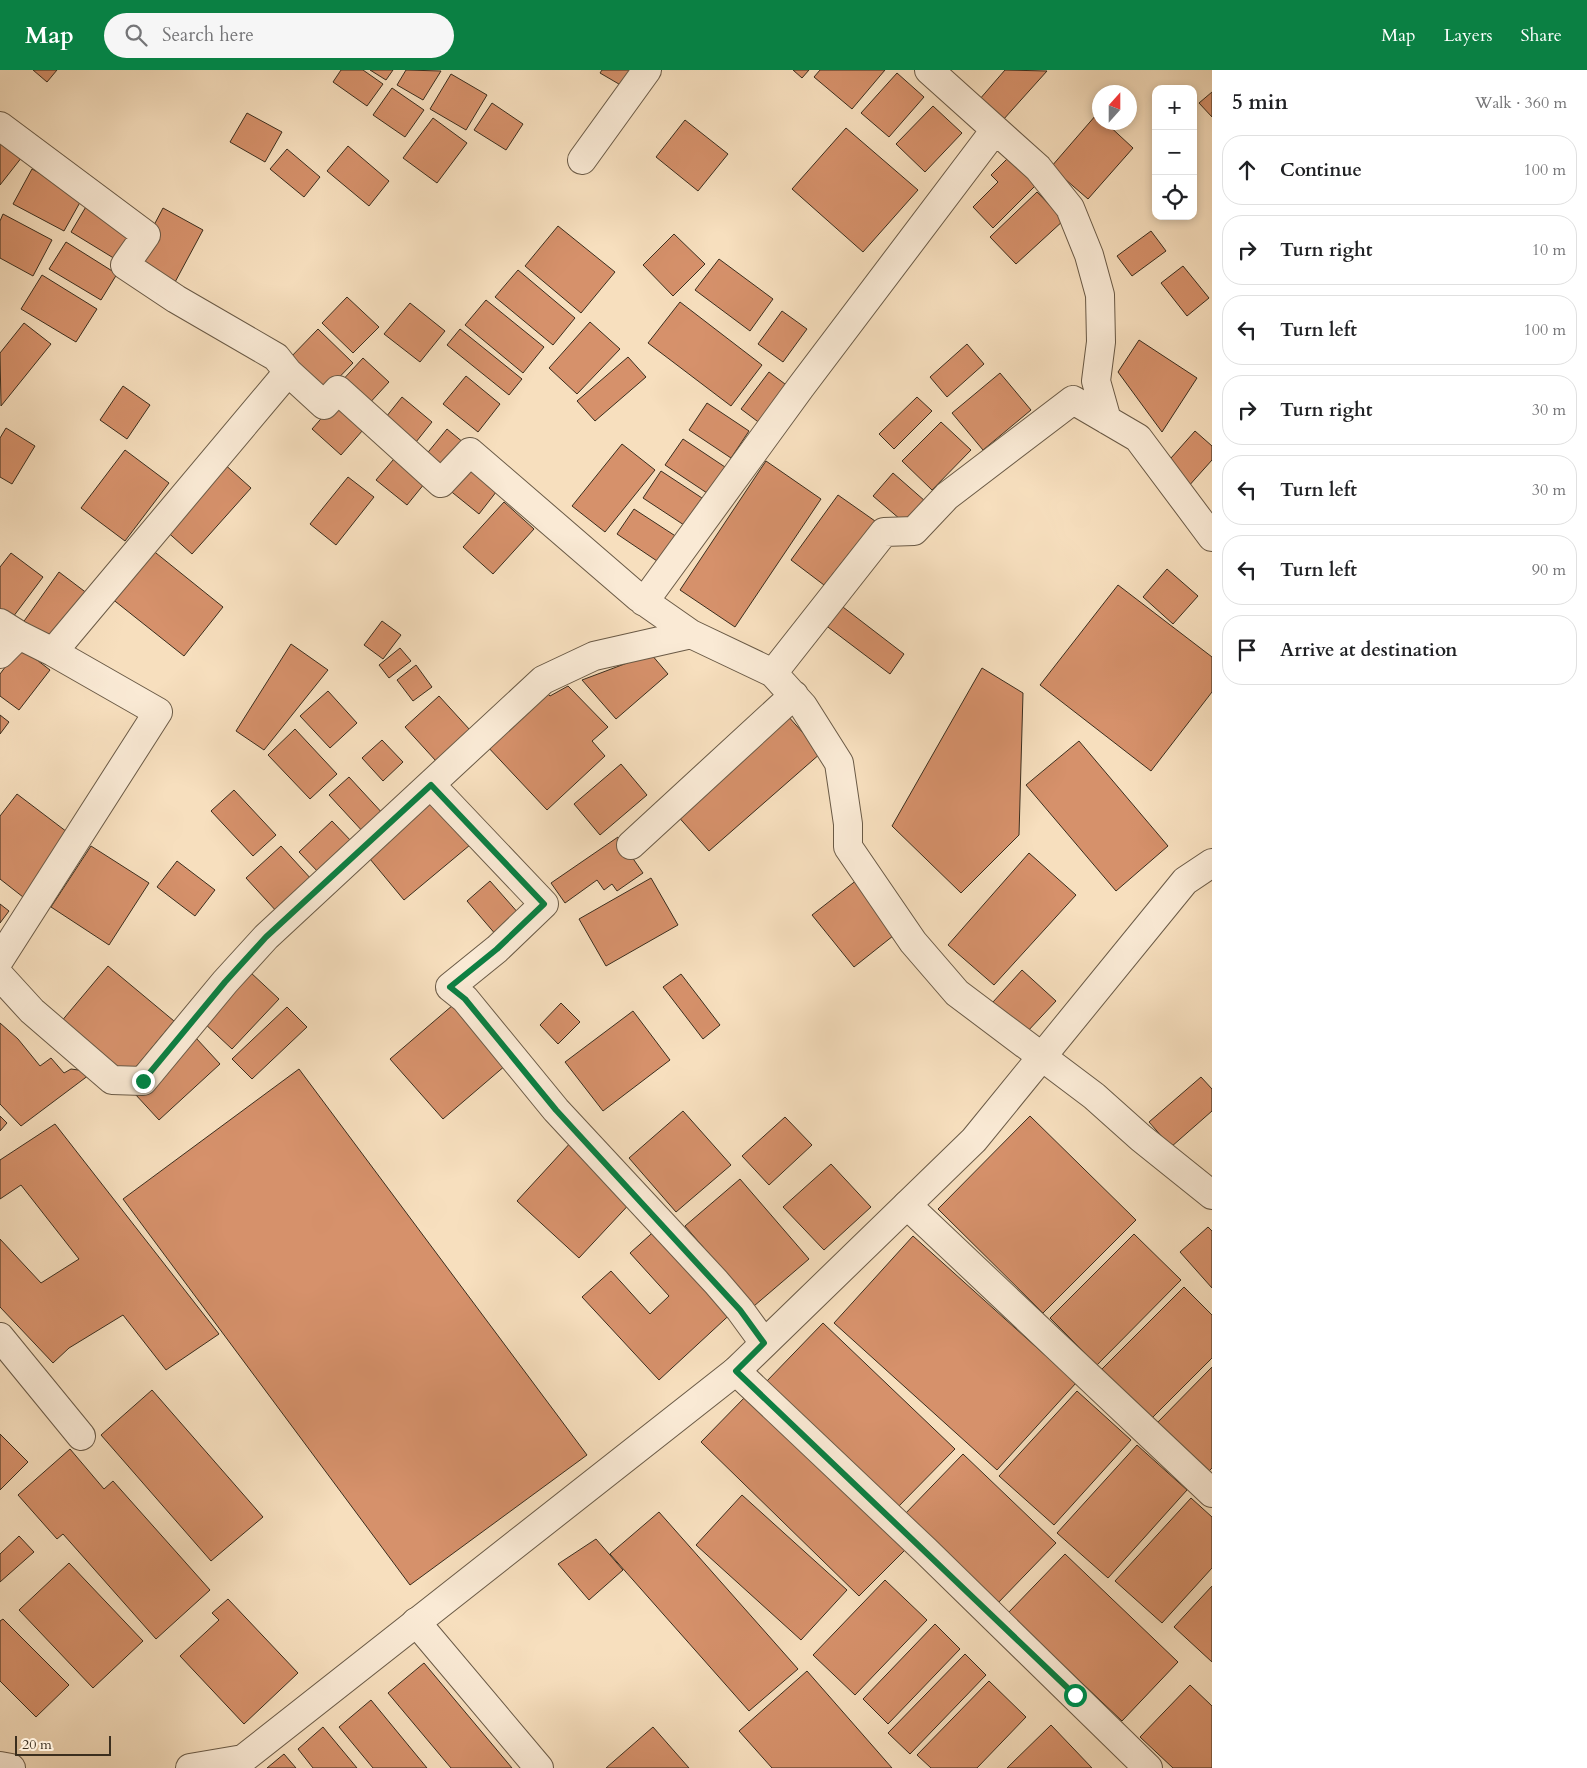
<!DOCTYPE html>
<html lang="en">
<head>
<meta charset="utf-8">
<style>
	:root { --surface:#fff; --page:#f6f6f6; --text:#202124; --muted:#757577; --line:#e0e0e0; --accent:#0b8043 }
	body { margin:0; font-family:Cardo,serif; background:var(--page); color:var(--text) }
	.controls { position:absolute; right:15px; top:15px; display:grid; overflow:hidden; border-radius:10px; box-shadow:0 2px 8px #0003 }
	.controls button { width:45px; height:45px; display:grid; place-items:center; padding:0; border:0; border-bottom:1px solid var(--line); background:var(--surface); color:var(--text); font:25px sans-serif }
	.compass { position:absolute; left:1092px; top:15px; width:45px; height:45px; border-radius:50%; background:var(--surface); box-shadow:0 2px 8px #0003; rotate:21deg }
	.scale { position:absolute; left:15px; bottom:12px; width:96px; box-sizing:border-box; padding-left:5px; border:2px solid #3b2e1e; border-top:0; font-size:14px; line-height:18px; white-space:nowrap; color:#3b2e1e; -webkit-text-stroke:4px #faead5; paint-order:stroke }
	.stop { position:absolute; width:15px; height:15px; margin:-11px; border:4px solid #0b8043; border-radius:50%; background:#fff }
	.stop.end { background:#0b8043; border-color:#fff; box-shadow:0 1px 5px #0008 }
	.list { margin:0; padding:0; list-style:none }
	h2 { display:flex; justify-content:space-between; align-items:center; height:65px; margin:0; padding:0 20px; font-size:21px }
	h2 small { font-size:16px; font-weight:400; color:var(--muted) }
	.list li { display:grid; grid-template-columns:32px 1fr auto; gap:15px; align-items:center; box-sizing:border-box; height:70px; margin:0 10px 10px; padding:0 10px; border:1px solid var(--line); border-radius:20px }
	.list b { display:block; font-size:19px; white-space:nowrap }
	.list em { font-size:16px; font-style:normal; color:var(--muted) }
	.icon { flex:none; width:28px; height:28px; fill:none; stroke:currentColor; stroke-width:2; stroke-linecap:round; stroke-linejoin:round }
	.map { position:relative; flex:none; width:1212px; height:1698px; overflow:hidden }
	header { display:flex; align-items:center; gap:30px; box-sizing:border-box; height:70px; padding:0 25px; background:var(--accent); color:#fff }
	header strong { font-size:24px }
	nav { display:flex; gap:28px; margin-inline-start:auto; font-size:18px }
	.search { width:350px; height:45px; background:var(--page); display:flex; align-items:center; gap:12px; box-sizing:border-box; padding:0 18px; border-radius:28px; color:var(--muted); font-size:19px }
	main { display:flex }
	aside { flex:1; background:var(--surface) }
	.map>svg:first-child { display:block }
	.building { fill:#d6916b; stroke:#3b2e1e }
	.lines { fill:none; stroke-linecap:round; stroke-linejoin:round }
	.minor-casing { stroke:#6a5a46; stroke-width:30 }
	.tertiary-casing { stroke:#6a5a46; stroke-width:30 }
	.minor { stroke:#faead5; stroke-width:28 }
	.tertiary { stroke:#faead5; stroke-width:28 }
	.route { stroke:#0b8043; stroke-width:6 }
</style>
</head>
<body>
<header>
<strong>Map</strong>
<div class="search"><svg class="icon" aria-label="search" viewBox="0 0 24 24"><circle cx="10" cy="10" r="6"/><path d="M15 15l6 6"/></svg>Search here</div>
<nav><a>Map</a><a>Layers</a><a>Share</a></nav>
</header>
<main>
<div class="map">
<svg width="1212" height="1698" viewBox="0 0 1212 1698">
	<rect width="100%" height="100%" fill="#f7dfbe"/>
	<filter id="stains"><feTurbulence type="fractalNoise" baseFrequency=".004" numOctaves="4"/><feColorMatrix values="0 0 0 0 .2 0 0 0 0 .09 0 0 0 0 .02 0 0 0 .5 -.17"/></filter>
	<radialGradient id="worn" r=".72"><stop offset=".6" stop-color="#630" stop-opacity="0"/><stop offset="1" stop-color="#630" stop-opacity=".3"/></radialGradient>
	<path class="building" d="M33,0H57L47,12Z
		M341,0H363L383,14L367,36L333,12Z
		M370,0H393L386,10Z
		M406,0L441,1L423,30L397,15Z
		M602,0H634L624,17L600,3Z
		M793,0H809L802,8Z
		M820,0H885L852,39L814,7Z
		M1005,0L1047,1L1003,50L979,30Z
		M897,3L924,27L889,67L861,43Z
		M451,4L487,25L466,60L430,39Z
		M392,18L424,40L405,67L373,45Z
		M1212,22V47L1199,33Z
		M492,33L523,54L506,80L474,60Z
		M933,36L962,63L925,102L896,74Z
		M247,43L282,62L265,92L230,72Z
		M1096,45L1100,48V52H1105L1133,78L1088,129L1051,97Z
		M433,48L467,73L437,113L403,88Z
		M685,50L728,84L698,121L656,87Z
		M846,58L918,120L863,182L792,119Z
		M0,69L22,87L0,115Z
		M348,76L389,111L369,136L327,101Z
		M287,79L320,107L304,127L270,99Z
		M1012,84L1040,111L993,158L973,137L998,112L991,105Z
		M32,99L83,127L64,161L13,134Z
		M1037,122L1064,150L1016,194L990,167Z
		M87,135L142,169L125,195L71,162Z
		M163,138L203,160L174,214L134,193Z
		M3,144L52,170L33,206L0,188V151Z
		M558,156L615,202L581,243L525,196Z
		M1151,161L1166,181L1132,206L1117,186Z
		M674,164L705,194L673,226L643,195Z
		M66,172L117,204L101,230L49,199Z
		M719,189L773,229L750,261L695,220Z
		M1183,196L1209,228L1187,246L1161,213Z
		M518,200L575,248L553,275L495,227Z
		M42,205L97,239L76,272L21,239Z
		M347,227L379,257L353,283L322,253Z
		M486,230L544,277L523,303L465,255Z
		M680,232L762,295L731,336L648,273Z
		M410,233L445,261L420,292L384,264Z
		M782,241L807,259L783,292L758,274Z
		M590,252L620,279L577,324L549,298Z
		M24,253L51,274L1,336L0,283Z
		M318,259L353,293L323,324L288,290Z
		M460,259L522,309L509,325L447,275Z
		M1139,270L1197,308L1162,362L1118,302Z
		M967,274L984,294L947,327L930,307Z
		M628,287L646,307L595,351L577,331Z
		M363,288L389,312L366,337L339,314Z
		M769,302L797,323L769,360L741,339Z
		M1000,303L1031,340L983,380L952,343Z
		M466,306L500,334L478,362L443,334Z
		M123,316L150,335L127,369L100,350Z
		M341,326L370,352L341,385L312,359Z
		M402,327L432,352L412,377L382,352Z
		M917,327L932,341L894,379L879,364Z
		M707,333L749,361L731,388L689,360Z
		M941,352L971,380L932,420L902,391Z
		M6,358L35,376L12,414L0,407V368Z
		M447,359L464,373L437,406L420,392Z
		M1195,361L1212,376V390L1187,418L1163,397Z
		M683,369L725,397L707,423L665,395Z
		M622,374L655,400L605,462L572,436Z
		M125,380L169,413L125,471L81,438Z
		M399,383L429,408L407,435L376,410Z
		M766,391L821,429L735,557L680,520Z
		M222,392L251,418L192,484L163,458Z
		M471,392L500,417L479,444L448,419Z
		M661,401L702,428L684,455L643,428Z
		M893,403L933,438L914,461L873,426Z
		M348,407L374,427L336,475L310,454Z
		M838,425L875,451L824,515L791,490Z
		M504,432L534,459L493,504L463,477Z
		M634,439L677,467L660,493L617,464Z
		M151,479L223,537L184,586L111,528Z
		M11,483L43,507L10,551L0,543V497Z
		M1167,499L1198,526L1173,554L1143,527Z
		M59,502L88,524L53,570L22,554Z
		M1118,515L1212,587V622L1151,701L1040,615Z
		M839,534L904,584L890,604L824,554Z
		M382,551L401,565L383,589L364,575Z
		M291,574L328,600L264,680L236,661Z
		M20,577L50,600L19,640L0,626V604Z
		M400,578L411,591L389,608L379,595Z
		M651,584L668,604L616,649L582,610Z
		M416,595L432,617L413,631L397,610Z
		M982,598L1023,623L1019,765L961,823L892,756Z
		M568,616L608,657L592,671L605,686L547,740L486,675L545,621L550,626Z
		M328,621L357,653L330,678L300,646Z
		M439,626L470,660L436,691L405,657Z
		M0,645L9,652L0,664Z
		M787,645L821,683L709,781L675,743Z
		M295,659L337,704L310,729L268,685Z
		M382,670L403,692L383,711L362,688Z
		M1079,671L1168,776L1116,821L1026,715Z
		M621,694L647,725L600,765L574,734Z
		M349,707L385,746L365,764L329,725Z
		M234,720L276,765L253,786L211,741Z
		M17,724L71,765L23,827L0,809V746Z
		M431,729L470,775L404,830L365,783Z
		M332,751L353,773L320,804L299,782Z
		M618,767L643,803L617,821L612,814L604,820L597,810L565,833L551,813Z
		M91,776L149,813L109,875L51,837Z
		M281,776L313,811L278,843L246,808Z
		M1029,783L1076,825L994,915L948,875Z
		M177,791L215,820L195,846L157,817Z
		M862,806L903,858L854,897L812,845Z
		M651,808L678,855L606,896L579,849Z
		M490,811L520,845L497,866L467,831Z
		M0,834L9,841L0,853Z
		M108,896L174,951L126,1009L60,953Z
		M1022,900L1056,931L1026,963L993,932Z
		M250,902L279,929L232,979L203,952Z
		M681,904L720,955L703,969L663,917Z
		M460,929L513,989L443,1049L390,989Z
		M561,933L580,952L558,974L540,955Z
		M287,937L307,957L252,1009L232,989Z
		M633,941L670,990L603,1041L565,992Z
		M0,953L18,969L40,996L51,988L64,1003L71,999L93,1002L21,1056L0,1034Z
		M196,968L220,994L159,1050L135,1024Z
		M299,999L587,1385L410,1515L123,1129Z
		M1201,1007L1212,1019V1041L1171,1077L1149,1052Z
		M683,1041L731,1095L676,1142L629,1088Z
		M0,1046L7,1053L0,1061Z
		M1030,1046L1136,1150L1043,1243L938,1139Z
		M785,1047L812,1075L769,1115L742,1086Z
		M55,1054L219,1264L166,1300L123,1245L69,1278L53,1293L0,1237V1169L41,1213L79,1189L21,1115L0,1129V1090Z
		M573,1070L635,1128L579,1188L517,1131Z
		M831,1094L871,1137L824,1180L783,1137Z
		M740,1109L809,1189L754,1236L685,1156Z
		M660,1156L737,1238L659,1310L582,1227L611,1201L650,1244L669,1226L630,1183Z
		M1208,1157L1212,1161V1218L1180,1182Z
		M1134,1164L1181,1210L1097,1295L1050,1248Z
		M913,1166L1076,1313L997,1400L834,1253Z
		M1184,1217L1212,1245V1288L1151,1349L1101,1300Z
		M823,1253L955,1379L896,1439L765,1313Z
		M1212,1297V1398L1206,1404L1155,1355Z
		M152,1320L263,1447L211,1491L101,1365Z
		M1077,1321L1131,1370L1054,1455L999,1406Z
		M748,1324L906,1479L859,1526L701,1372Z
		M0,1364L28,1392L0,1420Z
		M1137,1375L1187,1420L1108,1508L1057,1463Z
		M70,1379L104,1419L113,1411L210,1520L156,1569L63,1464L57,1469L18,1425Z
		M963,1384L1056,1473L996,1535L903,1446Z
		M742,1425L847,1520L801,1570L696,1475Z
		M1191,1428L1212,1447V1498L1162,1553L1115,1511Z
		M659,1442L798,1599L749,1641L610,1484Z
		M19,1466L34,1482L0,1512V1484Z
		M596,1469L623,1500L589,1530L558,1494Z
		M1065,1484L1178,1592L1122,1651L1008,1543Z
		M69,1493L143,1571L93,1618L19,1540Z
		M885,1510L927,1550L855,1625L813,1585Z
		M1212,1516V1592L1174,1557Z
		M228,1529L298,1603L244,1654L180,1586L219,1550L212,1543Z
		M3,1549L69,1615L36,1647L0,1611V1551Z
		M935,1554L960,1579L888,1654L863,1629Z
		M965,1584L986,1605L910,1684L888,1663Z
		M424,1593L512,1698H451L388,1623Z
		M807,1601L892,1698H772L739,1661Z
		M989,1611L1026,1647L977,1698H931L917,1685Z
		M1190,1615L1212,1636V1698H1173L1140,1667Z
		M371,1630L427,1698H373L339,1657Z
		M1051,1655L1092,1698H1007Z
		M323,1657L357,1698H313L298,1679Z
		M653,1657L689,1698H606Z
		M284,1684L296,1698H267Z"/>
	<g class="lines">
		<defs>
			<path id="minor" d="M929,0L1038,98L1070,138L1089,185L1100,225L1101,272L1096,311L1107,350
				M0,56L146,165L125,195L176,229L276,287L288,302L324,335L338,320L441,413L470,382L638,527L691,564
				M582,90L647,0
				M644,532L800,318L995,60
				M0,553L19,565
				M53,582L288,302
				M0,584L19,565L53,582L158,642L0,889
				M773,603L803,636L839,693L848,754V777L913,872L957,923L1094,1026L1141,1068L1212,1125
				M431,715L544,834L497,879L450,917L465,929L556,1040L716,1212L740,1240L764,1273
				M631,775L794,625
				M0,906L32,941L112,1010L143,1011L225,912L266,867L543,610L594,586L691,564L773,603L884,462L914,461L947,426L1073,330L1138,368L1212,467
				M907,1135L1212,1423
				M0,1267L81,1366
				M736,1301L926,1481L1148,1698
				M416,1552L539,1698"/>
			<path id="tertiary" d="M0,1696L11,1698
				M190,1698L243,1689L736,1301L974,1070L1185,811L1212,793"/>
		</defs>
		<use href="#minor" class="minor-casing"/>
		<use href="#tertiary" class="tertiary-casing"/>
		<use href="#minor" class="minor"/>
		<use href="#tertiary" class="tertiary"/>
	</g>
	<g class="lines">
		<path class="route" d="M143,1011L225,912L266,867L431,715L544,834L497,879L450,917L465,929L556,1040L740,1240L764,1273L736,1301L1075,1625"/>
	</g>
	<rect width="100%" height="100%" filter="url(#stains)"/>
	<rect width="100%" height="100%" fill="url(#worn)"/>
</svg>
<div class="controls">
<button>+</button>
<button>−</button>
<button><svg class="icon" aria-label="locate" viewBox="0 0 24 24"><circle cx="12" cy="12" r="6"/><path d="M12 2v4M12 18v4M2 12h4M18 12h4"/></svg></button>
</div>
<svg class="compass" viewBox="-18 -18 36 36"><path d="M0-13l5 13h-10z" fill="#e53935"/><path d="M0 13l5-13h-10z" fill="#757577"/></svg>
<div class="scale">20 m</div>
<div class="stop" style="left:1075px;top:1625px"></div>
<div class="stop end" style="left:143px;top:1011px"></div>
</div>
<aside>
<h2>5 min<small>Walk · 360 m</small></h2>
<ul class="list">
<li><svg class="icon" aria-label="ahead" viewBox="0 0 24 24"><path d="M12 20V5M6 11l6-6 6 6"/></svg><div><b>Continue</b></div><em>100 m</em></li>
<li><svg class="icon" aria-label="right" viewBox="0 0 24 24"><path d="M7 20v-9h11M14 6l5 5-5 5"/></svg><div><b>Turn right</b></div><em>10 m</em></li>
<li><svg class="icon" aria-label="left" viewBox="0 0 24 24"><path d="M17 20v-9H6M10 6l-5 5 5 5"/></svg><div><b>Turn left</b></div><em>100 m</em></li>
<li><svg class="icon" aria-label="right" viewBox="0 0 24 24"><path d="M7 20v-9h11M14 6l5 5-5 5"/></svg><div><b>Turn right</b></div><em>30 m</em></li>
<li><svg class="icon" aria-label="left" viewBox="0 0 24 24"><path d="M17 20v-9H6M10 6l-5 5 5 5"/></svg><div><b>Turn left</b></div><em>30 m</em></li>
<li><svg class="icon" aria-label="left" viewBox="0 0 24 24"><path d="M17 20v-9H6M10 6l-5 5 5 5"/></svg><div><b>Turn left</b></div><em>90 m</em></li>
<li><svg class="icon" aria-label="arrive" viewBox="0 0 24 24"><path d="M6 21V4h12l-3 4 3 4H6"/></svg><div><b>Arrive at destination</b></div></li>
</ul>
</aside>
</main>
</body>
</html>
